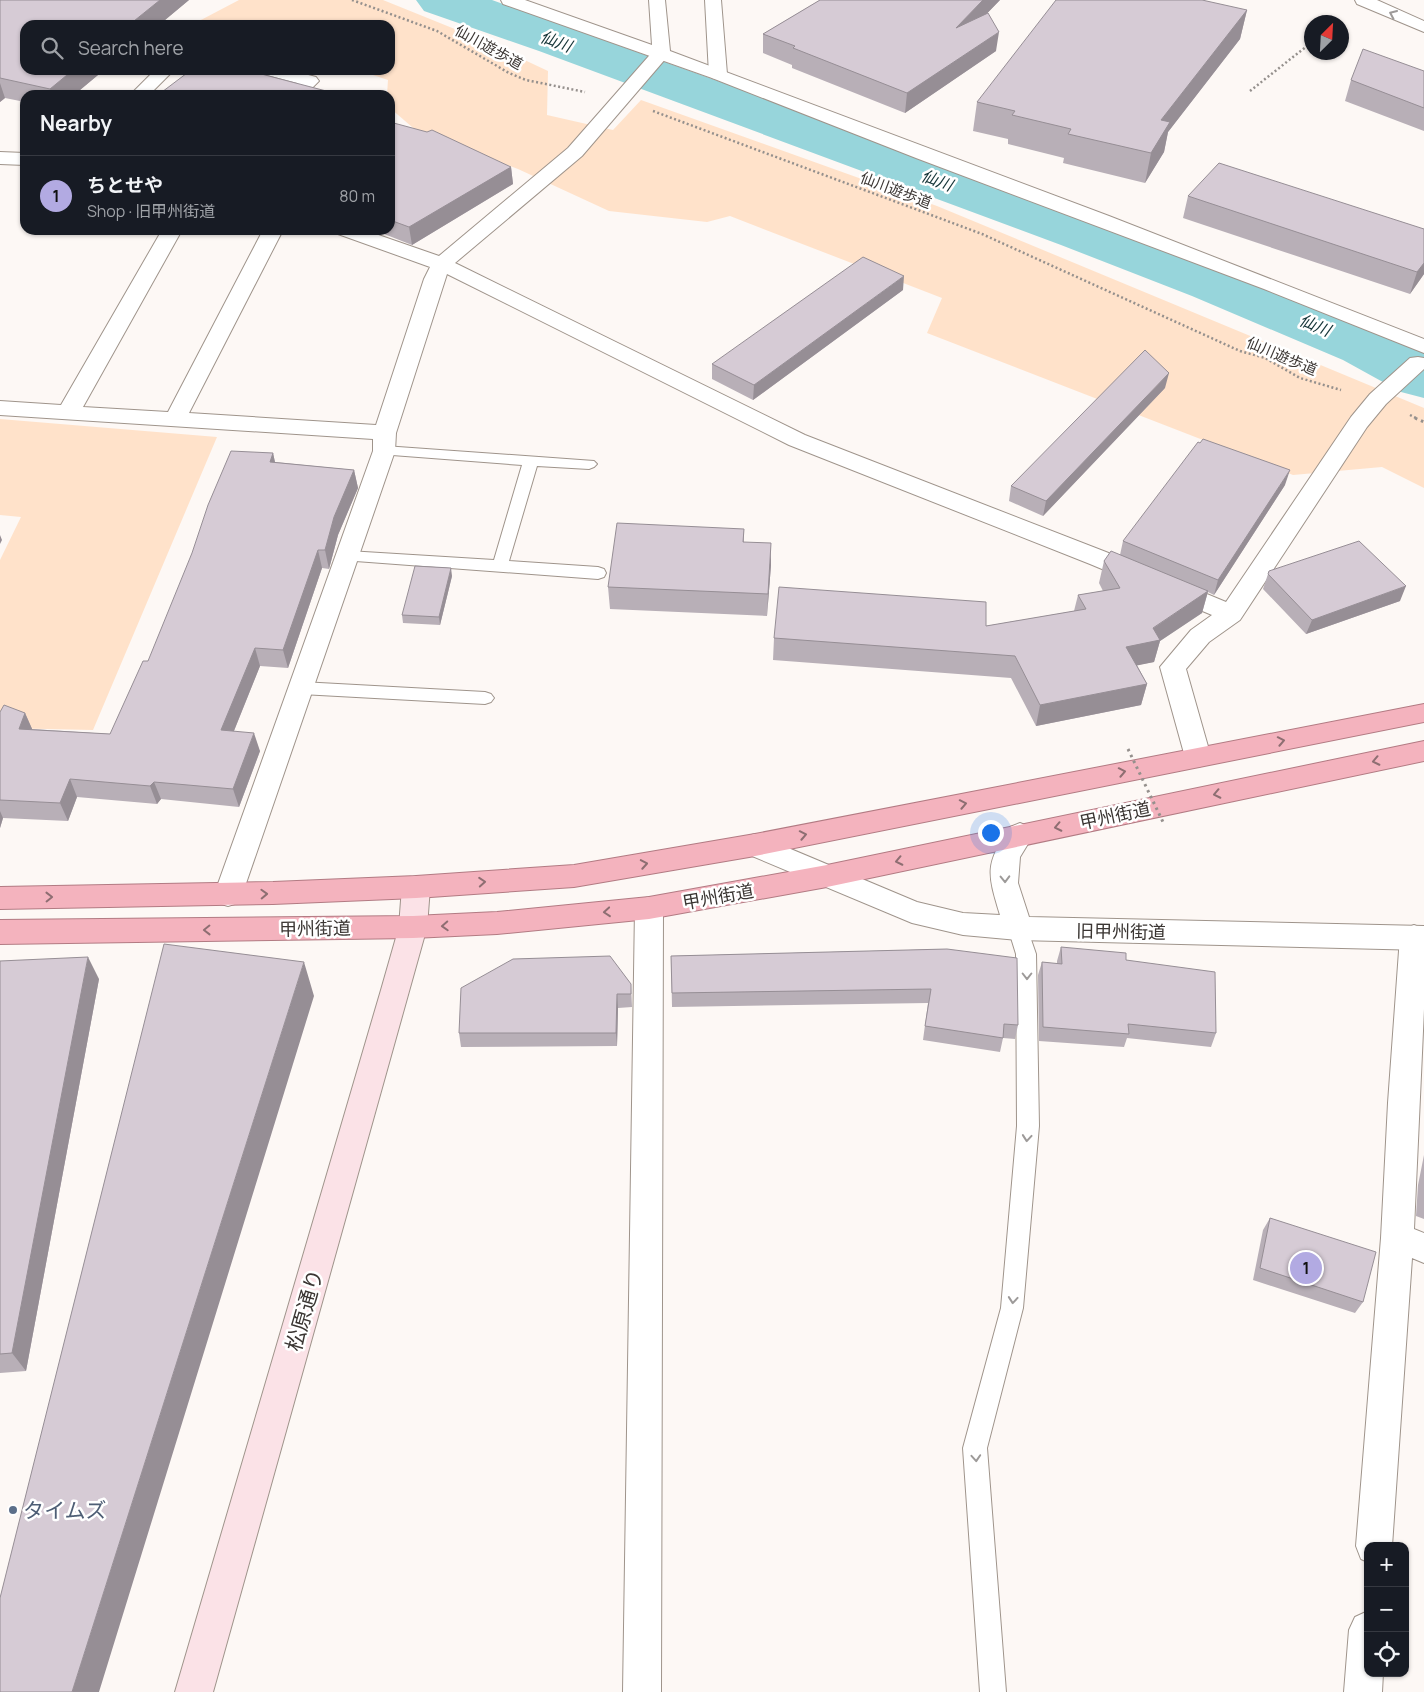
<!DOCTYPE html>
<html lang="en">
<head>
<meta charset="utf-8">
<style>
	:root { --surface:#171b24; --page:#242831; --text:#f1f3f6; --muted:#9ea1a6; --line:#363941; --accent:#b2aae2 }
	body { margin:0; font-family:Manrope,"Noto Sans JP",sans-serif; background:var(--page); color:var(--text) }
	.controls { position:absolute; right:15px; bottom:15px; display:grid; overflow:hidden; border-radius:10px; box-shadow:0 1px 4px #0004 }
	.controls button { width:45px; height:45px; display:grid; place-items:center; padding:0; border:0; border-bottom:1px solid var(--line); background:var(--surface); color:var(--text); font:25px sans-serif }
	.compass { position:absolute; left:1304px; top:15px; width:45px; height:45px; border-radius:50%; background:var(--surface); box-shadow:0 1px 4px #0004; rotate:24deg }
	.you { position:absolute; left:990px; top:832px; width:18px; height:18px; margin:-12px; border:4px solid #fff; border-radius:50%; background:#1a73e8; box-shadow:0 0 0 8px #1a73e833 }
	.badge { display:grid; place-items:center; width:32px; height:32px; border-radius:50%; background:var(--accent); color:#111; font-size:16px; font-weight:700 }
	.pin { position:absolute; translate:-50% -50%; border:2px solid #fff; box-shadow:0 1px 5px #0006 }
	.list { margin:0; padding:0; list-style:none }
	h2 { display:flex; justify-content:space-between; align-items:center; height:65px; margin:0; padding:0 20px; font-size:21px }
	h2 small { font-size:16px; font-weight:400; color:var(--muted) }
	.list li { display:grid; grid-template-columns:32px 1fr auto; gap:15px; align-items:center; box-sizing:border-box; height:80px; padding:0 20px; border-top:1px solid var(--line) }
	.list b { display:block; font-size:19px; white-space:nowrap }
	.list p { margin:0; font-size:16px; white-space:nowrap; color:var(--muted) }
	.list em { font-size:16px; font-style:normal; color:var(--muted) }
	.icon { flex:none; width:28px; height:28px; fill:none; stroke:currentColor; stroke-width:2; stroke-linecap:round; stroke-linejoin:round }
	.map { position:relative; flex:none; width:1424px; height:1692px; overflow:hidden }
	.search { position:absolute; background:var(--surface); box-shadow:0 1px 4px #0004; left:20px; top:20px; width:375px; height:55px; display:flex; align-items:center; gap:12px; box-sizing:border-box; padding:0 18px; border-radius:15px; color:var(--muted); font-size:19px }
	.panel { position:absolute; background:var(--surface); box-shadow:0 1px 4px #0004; left:20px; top:90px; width:375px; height:145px; border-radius:15px }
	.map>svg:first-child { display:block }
	.green { fill:#ffe2ca }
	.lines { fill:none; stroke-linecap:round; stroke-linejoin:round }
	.river { fill:#97d5db; fill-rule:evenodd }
	.service-casing { stroke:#9f948b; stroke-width:2 }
	.minor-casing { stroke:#9f948b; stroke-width:2 }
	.tertiary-casing { stroke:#9f948b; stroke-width:2 }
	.secondary-casing { stroke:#9f948b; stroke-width:2 }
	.trunk-casing { stroke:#b27b83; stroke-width:2 }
	.path-far1 { stroke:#95908d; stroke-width:2.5; stroke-dasharray:2 2.5; stroke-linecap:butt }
	.path { stroke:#95908d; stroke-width:3; stroke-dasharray:2.5 4; stroke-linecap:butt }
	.service { fill:#fff; fill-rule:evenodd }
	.minor { fill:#fff; fill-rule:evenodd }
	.tertiary { fill:#fff; fill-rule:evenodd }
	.secondary { fill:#fbe2e7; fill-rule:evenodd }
	.trunk { fill:#f4b3be; fill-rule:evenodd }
	.path-bridge { stroke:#95908d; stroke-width:3; stroke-dasharray:2.5 4; stroke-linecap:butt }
	.wall { fill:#b8afb7 }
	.shaded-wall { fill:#968e95 }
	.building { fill:#d6cbd5; stroke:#968e95 }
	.oneway { stroke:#9d9a99 }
	.oneway2 { stroke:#8e6e72 }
	.service-dot { fill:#5c6f8a; stroke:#fff; stroke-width:2 }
	.labels { text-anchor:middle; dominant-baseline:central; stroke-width:5; stroke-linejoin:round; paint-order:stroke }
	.far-street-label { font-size:15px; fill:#3b3633; stroke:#fff }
	.far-water-label { font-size:16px; font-style:italic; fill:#143437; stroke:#fff }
	.street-label { font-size:18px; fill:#3b3633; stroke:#fff }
	.near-street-label { font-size:21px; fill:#3b3633; stroke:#fff }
	.near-service-label { font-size:21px; fill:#4e5e75; stroke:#fff; text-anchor:start }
</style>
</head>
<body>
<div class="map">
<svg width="1424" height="1692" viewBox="0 0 1424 1692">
	<rect width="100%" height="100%" fill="#fdf8f5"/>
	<path class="green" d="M239,0H383L482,40L548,71L547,115L613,130L641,100L937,206L1424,408V488L1382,467L1293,475L927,333L942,298L730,216L707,222L609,211L518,169L419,133L390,108V95H387L388,80L358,70H390V25H203L199,21Z
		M0,419L217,437L93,730L0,728V560L21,517L0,515Z"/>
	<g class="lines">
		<path class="river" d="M416,0H492L1103,219L1236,270L1389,332L1424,351V398L1401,392L1343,360L1192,296L1061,245L539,51L424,11Z"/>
		<defs>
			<path id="service" d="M384,446L594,461L597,464L594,467L589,469L537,466L509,561L598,567L604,569L606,573L604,577L598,579L342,560L340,556L342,552L348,551L494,560L522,465L379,454L376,451L379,448Z
				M301,682L485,692L491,694L494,698L491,702L485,704L301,694L295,692L292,688L295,684Z
				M1018,920L1025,922L1036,954L1039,1126L1023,1308L987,1448L1006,1692H980L963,1448L1001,1308L1017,1126L1016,954L1008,928L1011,922Z"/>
			<path id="minor" d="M705,0H721L727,74L724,78L718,79L712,78L709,74Z
				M1355,0H1377L1424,21V32L1357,4Z
				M661,48L667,49L670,53L667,57L582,156L455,263L805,435L1106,552L1226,602L1351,417L1370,394L1410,358L1418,357L1424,358V369L1386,404L1367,427L1240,620L1209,642L1186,669L1211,757L1207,764L1198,767L1189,764L1185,757L1160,667L1191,630L1212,615L1090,564L789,445L447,274L396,433L395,451L242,895L238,903L228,906L218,903L214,895L373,451V439L0,415V401L61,405L162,230H182L83,407L168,412L263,230H283L189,413L376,425L424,279L430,267L338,234L335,230H364L439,256L568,148L655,49Z
				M155,70H174L149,95H130Z
				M260,70H289L316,77L319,81L305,95H286L297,83L263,74Z
				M0,152L25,153V165L0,164Z
				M649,897L659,900L663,908L661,1692H623L635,908L639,900Z
				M1414,925L1424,929V1009L1414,1229L1424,1233V1263L1412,1258L1392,1546H1368V1562L1361,1559L1356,1546L1381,1238L1388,1103L1400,937L1404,929Z
				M1368,1611V1673H1383L1382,1692H1344L1349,1630L1355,1617Z"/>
			<path id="tertiary" d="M501,0H525L652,45L649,0H665L670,51L1109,216L1424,339V353L1264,289L916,158L712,78L503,4Z
				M1020,823L1030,827L1034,834L1020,857L1018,883L1029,917L1424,926V950L1018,940L963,935L912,923L745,853L741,845L745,837L755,834L917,902L963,913L1000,915C987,872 985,865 1010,827Z"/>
			<path id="secondary" d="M416,876L426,879L430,887L427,927L213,1692H175L381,990L399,927L402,887L406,879Z"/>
			<path id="trunk" d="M1424,704V722L755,856L574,887L416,898L273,904L0,909V887L273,882L416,876L574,865L755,834Z
				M1424,741V761L827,887L649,919L497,934L413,938L0,944V920L413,916L497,912L649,897L827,865Z"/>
		</defs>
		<use href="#service" class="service-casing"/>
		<use href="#minor" class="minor-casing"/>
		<use href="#tertiary" class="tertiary-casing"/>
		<use href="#secondary" class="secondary-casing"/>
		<use href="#trunk" class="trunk-casing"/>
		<path class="path-far1" d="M352,0L437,31L509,73L526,80L585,92
			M1250,91L1312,42
			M653,111L982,234L1240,351L1265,358L1300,378L1341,390
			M1410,415L1418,419"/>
		<path class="path" d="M1415,418L1424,422"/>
		<use href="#service" class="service"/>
		<use href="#minor" class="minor"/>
		<use href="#tertiary" class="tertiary"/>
		<use href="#secondary" class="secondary"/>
		<use href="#trunk" class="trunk"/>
		<path class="path-bridge" d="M1128,749L1163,822"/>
	</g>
	<path class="wall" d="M0,0H189L159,25H25L104,70L74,95H25V102L5,98L0,102Z
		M820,0H1000L986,14L996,51L905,113L792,68V65L763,53V34Z
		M1247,10L1240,39L1168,132L1164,152L1145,183L1063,163L1064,158L1008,144V139L973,131L977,102Z
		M1424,71V131L1345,101L1351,80Z
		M390,122L511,167L513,184L412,245L374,230H390Z
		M1188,196L1424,229V274L1410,294L1183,218Z
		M903,290L753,400L712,379V364Z
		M1165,388L1043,516L1009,501L1011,486Z
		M273,453L275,462L354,470L358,488L338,535L329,569L322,568L288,668L260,666L234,731L260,751L239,807L161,799L157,804L77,797L68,821L3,818L0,828V712L25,713L32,729L110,734L148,661Z
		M1285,485L1214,595L1208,592L1202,613L1160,641L1154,662L1137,665L1147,684L1141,705L1036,726L1011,678L773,660L774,638L986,626L1074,611L1078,595L1103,591L1099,583L1104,561L1120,555L1123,541Z
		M744,529V542L771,565L767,616L610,609L608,587Z
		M1268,574L1400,601L1306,634L1263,589Z
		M452,576L440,625L403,623L402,615Z
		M1061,947L1126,960L1216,1033L1211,1047L1127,1038L1124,1047L1039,1041L1038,975L1042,962L1057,964V961Z
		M947,949L1018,1025L1015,1039L1003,1038L1000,1052L923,1040L928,1003L672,1007L671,956Z
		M0,961L99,979L26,1371L0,1373Z
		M631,984L632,1007L618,1008L617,1046L461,1047L459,1033Z
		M1424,1155V1219L1416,1216L1418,1185Z
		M1270,1218L1363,1302L1355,1313L1253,1280L1263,1230Z"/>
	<path class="shaded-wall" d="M160,0H189L159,25H129Z
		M983,0H1000L954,48L956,28Z
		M1247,10L1240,39L1168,132L1164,152L1145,183L1151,153L1161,120Z
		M999,32L996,51L905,113L907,93Z
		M73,70H104L74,95H52L50,89Z
		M0,83L5,98L0,102Z
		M511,167L513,184L412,245L409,227Z
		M1424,263V274L1410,294L1417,272Z
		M904,276L903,290L753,400L754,385Z
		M1169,373L1165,388L1043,516L1046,501Z
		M273,453L277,472L270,462Z
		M354,470L358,488L338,535L329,569L325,550L334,517Z
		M1290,470L1285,485L1214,595L1218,580Z
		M0,535L2,540L0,544Z
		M771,543V565L767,616L768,594Z
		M318,550L322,568L288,668L283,650Z
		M451,568L452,576L440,625L439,617Z
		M1406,586L1400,601L1306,634L1312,620Z
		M1208,591L1202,613L1160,641L1154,662L1120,669L1126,647Z
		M255,648L260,666L227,748L221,730Z
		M1147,684L1141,705L1036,726L1040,705Z
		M25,713L33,731L19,729Z
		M254,733L260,751L239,807L233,789Z
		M70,779L77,797L68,821L60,803Z
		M154,782L161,799L157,804L150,786Z
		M0,811L3,818L0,828Z
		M88,957L99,979L26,1371L12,1353Z
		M304,962L314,996L99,1692H72Z
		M617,994L618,1008L617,1046L616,1033Z"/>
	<path class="building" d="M0,0H160L129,25H25V70H73L50,89L0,78Z
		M820,0H983L956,28L988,13L999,32L907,93L793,48L795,46L763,34Z
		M1056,0H1202L1247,10L1161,120L1170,122L1151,153L1068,134L1071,129L1012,115L1015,111L977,102Z
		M1363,49L1424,71V108L1351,80Z
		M191,70H246L330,92L326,95H158Z
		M390,122L427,132L432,130L511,167L409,227L390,220Z
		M1219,163L1424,229V263L1417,272L1188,196Z
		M863,257L904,276L754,385L712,364Z
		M1145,350L1169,373L1046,501L1011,486Z
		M1203,439L1290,470L1218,580L1123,541L1198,442L1200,443Z
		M231,451L273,453L270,462L354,470L334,517L325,550H318L283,650L255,648L221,730L254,733L233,789L154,782L150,786L70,779L60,803L0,800V712L4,705L25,713L19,729L110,734L143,661H148L192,553L208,505Z
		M617,523L744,529L743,542L771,543L768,594L608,587Z
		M1359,541L1406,586L1312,620L1268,574L1269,571Z
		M1111,551L1208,591L1153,628L1160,640L1126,647L1147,684L1040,705L1015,656L774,638L779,587L986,602V626L1086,609L1078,595L1120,588L1104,561Z
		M415,566L451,568L439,617L402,615Z
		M164,944L304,962L72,1692H0V1598Z
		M1061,947L1126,953V960L1215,972L1216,1033L1128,1024L1129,1034L1043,1027L1042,962L1062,964Z
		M947,949L1017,958L1018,1025L1004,1024L1003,1038L925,1026L931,989L672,993L671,956Z
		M610,956L631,984V994H617L616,1033H459L461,988L513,959Z
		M88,957L12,1353L0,1354V961Z
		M1270,1218L1376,1252L1363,1302L1260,1268Z"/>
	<defs><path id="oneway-chevron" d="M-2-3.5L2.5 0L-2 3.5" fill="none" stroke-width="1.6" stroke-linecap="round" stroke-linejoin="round" transform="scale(1.25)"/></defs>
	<g class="oneway">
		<use href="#oneway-chevron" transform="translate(1393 14) rotate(-156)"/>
		<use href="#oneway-chevron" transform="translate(1005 879) rotate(89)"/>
		<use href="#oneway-chevron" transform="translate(1027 976) rotate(90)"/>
		<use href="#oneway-chevron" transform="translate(1027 1138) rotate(95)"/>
		<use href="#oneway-chevron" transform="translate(1013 1300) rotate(95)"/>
		<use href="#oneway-chevron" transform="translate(976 1458) rotate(86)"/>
	</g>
	<g class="oneway2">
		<use href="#oneway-chevron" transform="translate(1281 741) rotate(-11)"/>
		<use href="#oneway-chevron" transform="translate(1376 761) rotate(168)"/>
		<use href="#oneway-chevron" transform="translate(1122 772) rotate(-11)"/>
		<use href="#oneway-chevron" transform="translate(1217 794) rotate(168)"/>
		<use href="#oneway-chevron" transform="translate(963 804) rotate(-11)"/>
		<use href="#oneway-chevron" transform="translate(1058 827) rotate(168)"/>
		<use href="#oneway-chevron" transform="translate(803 835) rotate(-11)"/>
		<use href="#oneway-chevron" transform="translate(899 861) rotate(168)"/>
		<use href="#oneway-chevron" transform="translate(644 864) rotate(-10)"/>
		<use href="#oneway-chevron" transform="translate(482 882) rotate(-4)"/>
		<use href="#oneway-chevron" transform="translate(264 894) rotate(-2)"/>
		<use href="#oneway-chevron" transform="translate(49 897) rotate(-1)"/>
		<use href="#oneway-chevron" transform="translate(607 912) rotate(175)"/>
		<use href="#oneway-chevron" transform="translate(445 926) rotate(177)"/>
		<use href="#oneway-chevron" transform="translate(207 930) rotate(179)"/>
	</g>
	<circle class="service-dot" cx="13" cy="1510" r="5"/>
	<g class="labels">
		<g class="far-street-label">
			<text transform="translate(489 47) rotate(29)">仙川遊歩道</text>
			<text transform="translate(896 190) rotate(21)">仙川遊歩道</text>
			<text transform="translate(1282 356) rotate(23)">仙川遊歩道</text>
		</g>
		<g class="far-water-label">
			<text transform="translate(556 41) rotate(20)">仙川</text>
			<text transform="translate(937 180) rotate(20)">仙川</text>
			<text transform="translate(1315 325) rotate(22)">仙川</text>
		</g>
		<g class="street-label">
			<text transform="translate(1115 815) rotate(-12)">甲州街道</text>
			<text transform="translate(718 896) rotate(-10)">甲州街道</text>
			<text transform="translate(315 928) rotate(-1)">甲州街道</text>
			<text transform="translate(1121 931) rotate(1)">旧甲州街道</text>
		</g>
		<g class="near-street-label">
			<text transform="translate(304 1310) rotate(-74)">松原通り</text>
		</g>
		<g class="near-service-label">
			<text x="23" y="1510">タイムズ</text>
		</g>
	</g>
</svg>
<div class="controls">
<button>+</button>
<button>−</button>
<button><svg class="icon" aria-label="locate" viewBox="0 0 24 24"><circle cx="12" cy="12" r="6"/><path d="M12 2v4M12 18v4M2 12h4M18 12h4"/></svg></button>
</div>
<svg class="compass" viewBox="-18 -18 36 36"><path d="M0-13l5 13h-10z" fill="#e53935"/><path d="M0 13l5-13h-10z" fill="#9ea1a6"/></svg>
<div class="you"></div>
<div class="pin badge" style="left:1306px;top:1268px">1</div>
<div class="search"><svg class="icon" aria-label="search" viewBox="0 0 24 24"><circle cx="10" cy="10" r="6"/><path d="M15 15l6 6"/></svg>Search here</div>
<section class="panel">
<h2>Nearby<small></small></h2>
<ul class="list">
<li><span class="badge">1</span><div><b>ちとせや</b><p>Shop · 旧甲州街道</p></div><em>80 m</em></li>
</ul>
</section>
</div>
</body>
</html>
